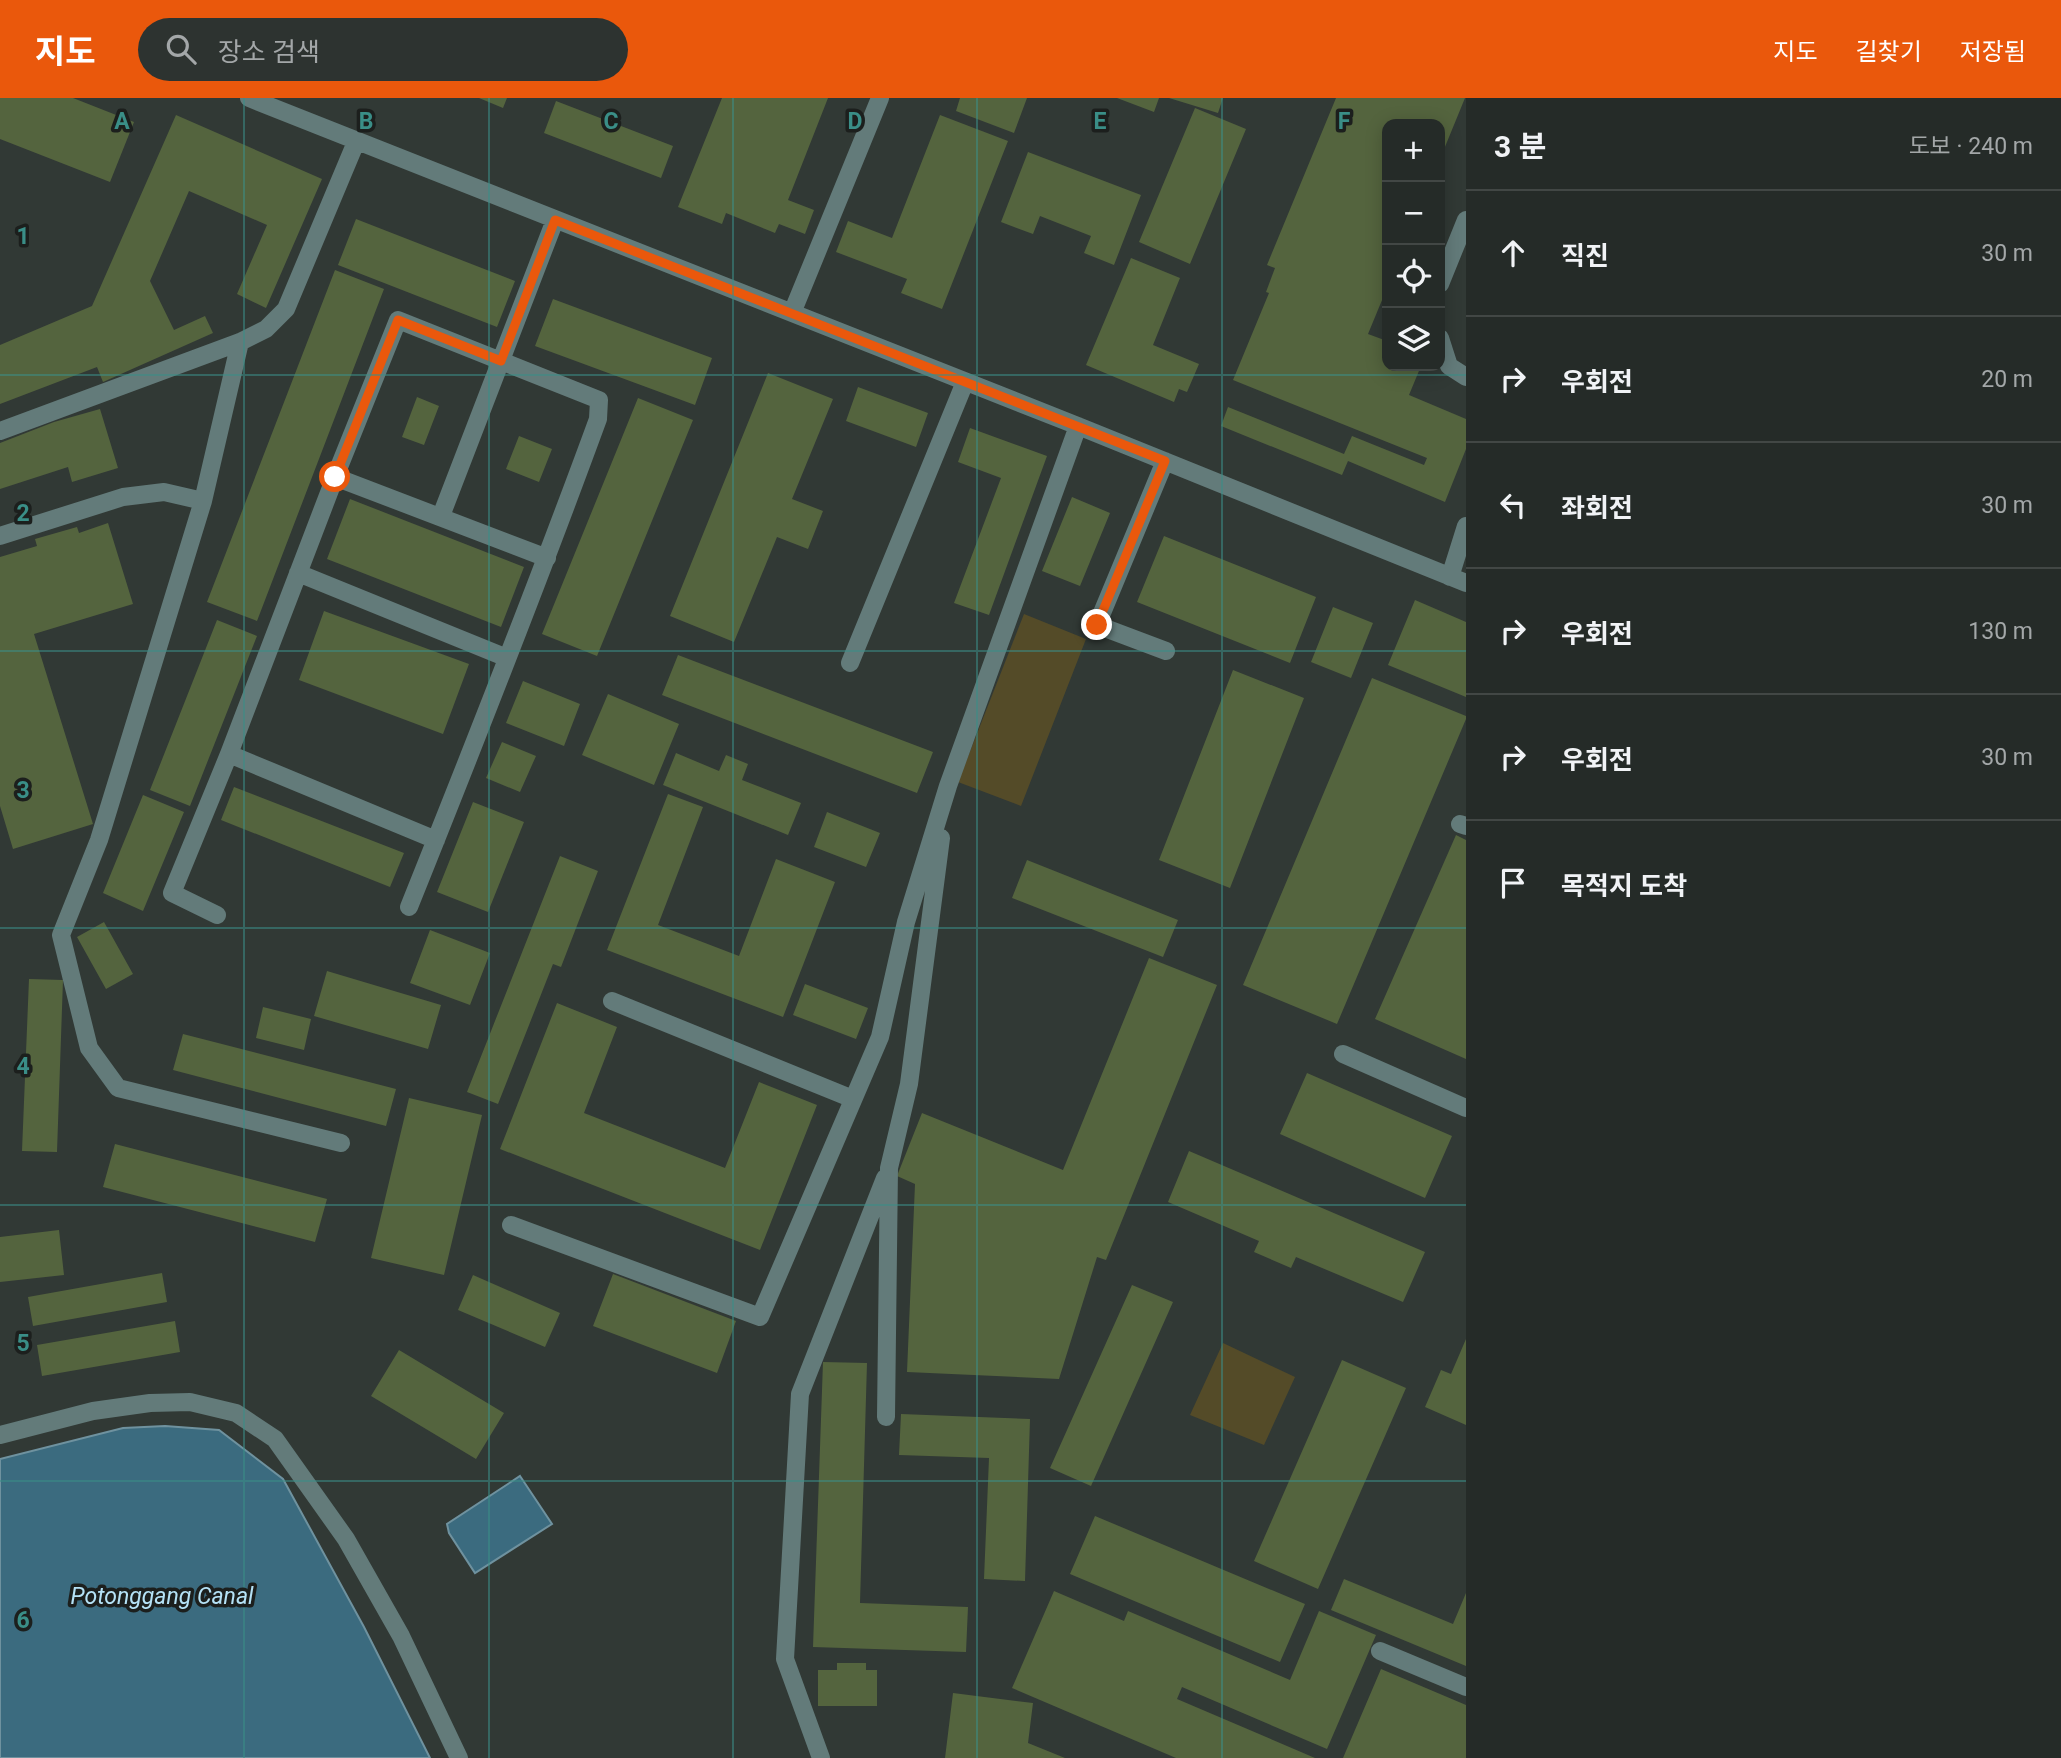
<!DOCTYPE html>
<html lang="ko">
<head>
<meta charset="utf-8">
<style>
	:root { --surface:#252b28; --page:#2d3330; --text:#f1f3f6; --muted:#a3a7a8; --line:#424745; --accent:#ea580c }
	body { margin:0; font-family:Roboto,"Noto Sans KR",sans-serif; background:var(--page); color:var(--text) }
	.controls { position:absolute; right:21px; top:21px; display:grid; overflow:hidden; border-radius:14px; box-shadow:0 4px 18px #0003 }
	.controls button { width:63px; height:63px; display:grid; place-items:center; padding:0; border:0; border-bottom:2px solid var(--line); background:var(--surface); color:var(--text); font:35px sans-serif }
	.stop { position:absolute; width:21px; height:21px; margin:-16px; border:5px solid #ea580c; border-radius:50%; background:#fff }
	.stop.end { background:#ea580c; border-color:#fff; box-shadow:0 2px 7px #0008 }
	.list { margin:0; padding:0; list-style:none }
	h2 { display:flex; justify-content:space-between; align-items:center; height:91px; margin:0; padding:0 28px; font-size:30px }
	h2 small { font-size:23px; font-weight:400; color:var(--muted) }
	.list li { display:grid; grid-template-columns:46px 1fr auto; gap:21px; align-items:center; box-sizing:border-box; height:126px; padding:0 28px; border-top:2px solid var(--line) }
	.list b { display:block; font-size:26px; white-space:nowrap }
	.list em { font-size:23px; font-style:normal; color:var(--muted) }
	.icon { flex:none; width:38px; height:38px; fill:none; stroke:currentColor; stroke-width:2; stroke-linecap:round; stroke-linejoin:round }
	.map { position:relative; flex:none; width:1466px; height:1660px; overflow:hidden }
	header { display:flex; align-items:center; gap:42px; box-sizing:border-box; height:98px; padding:0 35px; background:var(--accent); color:#fff }
	header strong { font-size:33px }
	nav { display:flex; gap:38px; margin-inline-start:auto; font-size:24px }
	.search { width:490px; height:63px; background:var(--page); display:flex; align-items:center; gap:18px; box-sizing:border-box; padding:0 24px; border-radius:38px; color:var(--muted); font-size:26px }
	main { display:flex }
	aside { flex:1; background:var(--surface) }
	.map>svg:first-child { display:block }
	.green { fill:#544b28 }
	.water { fill:#3b6b7f; stroke:#6f929f; stroke-width:2 }
	.building { fill:#54643e }
	.lines { fill:none; stroke-linecap:round; stroke-linejoin:round }
	.minor { stroke:#637b7a; stroke-width:18 }
	.route { stroke:#ea580c; stroke-width:9 }
	.grid { fill:none; stroke:#3a8e87; stroke-width:2; stroke-opacity:0.55 }
	.labels { text-anchor:middle; dominant-baseline:central; stroke-width:7; stroke-linejoin:round; paint-order:stroke }
	.water-label { font-size:23px; font-style:italic; fill:#b5e2f6; stroke:#1c1f1d }
	.grid-label { font-size:23px; text-anchor:middle; font-weight:bold; fill:#3a8e87; stroke:#1c1f1d; stroke-width:7; stroke-linejoin:round; paint-order:stroke }
</style>
</head>
<body>
<header>
<strong>지도</strong>
<div class="search"><svg class="icon" aria-label="search" viewBox="0 0 24 24"><circle cx="10" cy="10" r="6"/><path d="M15 15l6 6"/></svg>장소 검색</div>
<nav><a>지도</a><a>길찾기</a><a>저장됨</a></nav>
</header>
<main>
<div class="map">
<svg width="1466" height="1660" viewBox="0 0 1466 1660">
	<rect width="100%" height="100%" fill="#313935"/>
	<path class="green" d="M1024,516L1086,541L1021,708L958,684Z
		M1223,1245L1295,1279L1264,1347L1190,1317Z"/>
	<path class="water" d="M165,1328L219,1332L283,1381L364,1529L430,1660H0V1361L123,1330Z
		M520,1378L552,1426L475,1475L449,1435L447,1426Z"/>
	<path class="building" d="M0,0H73L134,24L110,84L0,41Z
		M479,0H507L503,10Z
		M722,0H828L788,102L814,112L805,136L779,126L775,135L726,115L722,126L678,109Z
		M960,0H1027L1014,35L956,13Z
		M1117,0H1159L1154,14Z
		M1169,0H1223L1218,15Z
		M1336,0H1465L1440,61V26H1387V190L1368,236L1387,243V268H1421L1409,297L1466,321V351L1445,404L1348,363L1342,377L1221,328L1228,309L1344,356L1352,338L1424,367L1427,360L1233,282L1269,195L1266,194L1275,170L1267,167Z
		M556,3L673,48L661,80L544,35Z
		M1195,10L1246,31L1190,166L1139,144Z
		M176,17L322,81L266,210L237,196L267,127L189,93L150,183L174,232L205,218L213,235L103,284L97,269L0,306V247L92,208Z
		M940,17L1008,43L942,211L901,195L907,181L836,154L848,123L892,140Z
		M1028,54L1141,97L1114,167L1084,155L1091,138L1040,118L1033,136L1001,124Z
		M356,121L515,183L497,229L338,167Z
		M1131,160L1180,180L1153,247L1199,266L1187,294L1179,291L1174,304L1086,267Z
		M335,172L384,191L257,523L207,504Z
		M553,201L712,260L695,307L535,248Z
		M768,275L833,301L792,401L823,413L808,451L777,439L734,544L670,518Z
		M858,289L928,315L916,349L846,323Z
		M417,299L439,308L424,347L402,339Z
		M638,300L693,322L597,558L542,536Z
		M100,311L118,370L72,384L68,369L0,391V345L54,324Z
		M970,330L1047,358L989,517L954,505L1001,380L958,364Z
		M519,338L552,351L539,384L506,371Z
		M1072,399L1110,415L1080,488L1042,473Z
		M350,401L524,469L501,529L327,461Z
		M108,425L133,506L34,536L93,726L13,751L0,708V459L37,448L35,441L77,429L79,435Z
		M1164,438L1316,499L1290,565L1137,504Z
		M1415,502L1466,524V599L1388,567Z
		M1333,509L1373,525L1351,580L1311,564Z
		M324,513L469,566L443,636L299,582Z
		M217,522L257,538L190,708L150,692Z
		M678,557L933,654L917,695L662,597Z
		M1233,572L1304,600L1230,790L1159,762Z
		M1372,580L1466,618V621L1337,926L1243,887Z
		M523,583L580,606L564,648L506,625Z
		M608,596L679,626L654,687L582,657Z
		M502,644L536,658L520,694L486,680Z
		M676,655L719,673L726,657L748,666L742,682L801,705L788,737L663,687Z
		M234,689L404,755L390,789L221,722Z
		M668,696L703,709L658,827L739,858L776,761L835,784L783,919L607,852Z
		M143,697L184,714L143,813L103,795Z
		M473,704L524,724L488,814L437,794Z
		M827,714L880,735L866,769L814,749Z
		M1456,737L1466,742V961L1375,921Z
		M560,758L598,773L561,869L553,866L498,1006L467,994Z
		M1027,762L1178,822L1163,859L1012,800Z
		M104,824L133,876L106,891L77,839Z
		M430,832L490,855L470,907L410,885Z
		M1149,860L1217,887L1106,1162L1097,1159L1059,1281L907,1274L915,1086L897,1078L922,1015L1063,1072Z
		M327,873L441,907L428,951L314,918Z
		M29,881L63,882L57,1054L22,1053Z
		M805,886L868,910L856,941L793,917Z
		M557,905L617,929L584,1015L725,1070L759,984L817,1007L760,1152L500,1051Z
		M263,909L311,921L304,952L256,940Z
		M183,936L396,991L386,1028L173,972Z
		M1307,975L1452,1038L1425,1100L1280,1036Z
		M409,1000L482,1017L444,1177L371,1160Z
		M115,1046L327,1101L315,1144L103,1089Z
		M1189,1053L1425,1154L1403,1204L1296,1159L1291,1170L1254,1154L1259,1143L1168,1104Z
		M59,1132L64,1177L0,1184V1139Z
		M162,1175L167,1204L33,1228L28,1199Z
		M613,1176L736,1223L717,1275L593,1228Z
		M473,1177L560,1215L545,1249L458,1212Z
		M1132,1187L1173,1204L1091,1388L1050,1370Z
		M175,1223L180,1254L42,1278L37,1247Z
		M1466,1241V1327L1425,1309L1441,1272L1451,1276Z
		M399,1252L504,1315L476,1361L371,1298Z
		M1342,1262L1406,1290L1318,1491L1254,1463Z
		M823,1264L867,1265L860,1505L968,1509L966,1554L813,1549Z
		M901,1316L1030,1321L1025,1483L984,1481L989,1360L899,1357Z
		M1095,1418L1305,1506L1280,1564L1070,1476Z
		M1344,1481L1453,1526L1466,1495V1568L1331,1512Z
		M1054,1493L1124,1523L1128,1513L1290,1582L1319,1513L1376,1537L1327,1651L1182,1589L1177,1601L1315,1660H1176L1012,1590Z
		M837,1565H866V1572H877V1608H818V1572H837Z
		M1381,1571L1466,1607V1660H1343Z
		M953,1595L1033,1605L1028,1645L1065,1660H945Z"/>
	<g class="lines">
		<path class="minor" d="M249,0L1078,328L1466,485
			M1440,186L1466,122
			M792,215L880,0
			M1440,240L1449,268L1466,279
			M240,244L203,403L99,742L61,837L89,950L118,990L341,1045
			M0,333L240,244L266,231L286,211L356,44
			M1165,363L1097,527L1166,553
			M335,379L547,460
			M441,418L555,122
			M0,438L123,399L164,394L203,403
			M298,475L507,560
			M1450,479L1466,428
			M850,565L965,284
			M1460,726L1466,728
			M409,809C474,647 538,485 598,321L599,302L398,222L335,379L229,656L436,742
			M217,817L172,795L229,656
			M612,903L853,1001
			M1343,956L1466,1010
			M511,1127L760,1219L880,939L906,824L948,688L1078,328
			M886,1319L889,1070L909,986L941,740
			M0,1337L93,1313L150,1305L190,1304L236,1315L275,1341L346,1441L401,1538L459,1660
			M1380,1553L1466,1589
			M821,1660L785,1561L800,1296L885,1080"/>
	</g>
	<g class="lines">
		<path class="route" d="M335,379L398,222L501,263L555,122L1165,363L1097,527"/>
	</g>
	<path class="grid" d="M244,0V1660M489,0V1660M733,0V1660M977,0V1660M1222,0V1660M0,277H1466M0,553H1466M0,830H1466M0,1107H1466M0,1383H1466"/>
	<g class="labels">
		<g class="water-label">
			<text x="162" y="1498">Potonggang Canal</text>
		</g>
	</g>
	<g class="grid-label">
		<text x="122" y="31">A</text>
		<text x="366" y="31">B</text>
		<text x="611" y="31">C</text>
		<text x="855" y="31">D</text>
		<text x="1100" y="31">E</text>
		<text x="1344" y="31">F</text>
		<text x="23" y="146">1</text>
		<text x="23" y="423">2</text>
		<text x="23" y="700">3</text>
		<text x="23" y="976">4</text>
		<text x="23" y="1253">5</text>
		<text x="23" y="1530">6</text>
	</g>
</svg>
<div class="controls">
<button>+</button>
<button>−</button>
<button><svg class="icon" aria-label="locate" viewBox="0 0 24 24"><circle cx="12" cy="12" r="6"/><path d="M12 2v4M12 18v4M2 12h4M18 12h4"/></svg></button>
<button><svg class="icon" aria-label="layers" viewBox="0 0 24 24"><path d="M12 4l9 5-9 5-9-5zM3 14l9 5 9-5"/></svg></button>
</div>
<div class="stop" style="left:335px;top:379px"></div>
<div class="stop end" style="left:1097px;top:527px"></div>
</div>
<aside>
<h2>3 분<small>도보 · 240 m</small></h2>
<ul class="list">
<li><svg class="icon" aria-label="ahead" viewBox="0 0 24 24"><path d="M12 20V5M6 11l6-6 6 6"/></svg><div><b>직진</b></div><em>30 m</em></li>
<li><svg class="icon" aria-label="right" viewBox="0 0 24 24"><path d="M7 20v-9h11M14 6l5 5-5 5"/></svg><div><b>우회전</b></div><em>20 m</em></li>
<li><svg class="icon" aria-label="left" viewBox="0 0 24 24"><path d="M17 20v-9H6M10 6l-5 5 5 5"/></svg><div><b>좌회전</b></div><em>30 m</em></li>
<li><svg class="icon" aria-label="right" viewBox="0 0 24 24"><path d="M7 20v-9h11M14 6l5 5-5 5"/></svg><div><b>우회전</b></div><em>130 m</em></li>
<li><svg class="icon" aria-label="right" viewBox="0 0 24 24"><path d="M7 20v-9h11M14 6l5 5-5 5"/></svg><div><b>우회전</b></div><em>30 m</em></li>
<li><svg class="icon" aria-label="arrive" viewBox="0 0 24 24"><path d="M6 21V4h12l-3 4 3 4H6"/></svg><div><b>목적지 도착</b></div></li>
</ul>
</aside>
</main>
</body>
</html>
